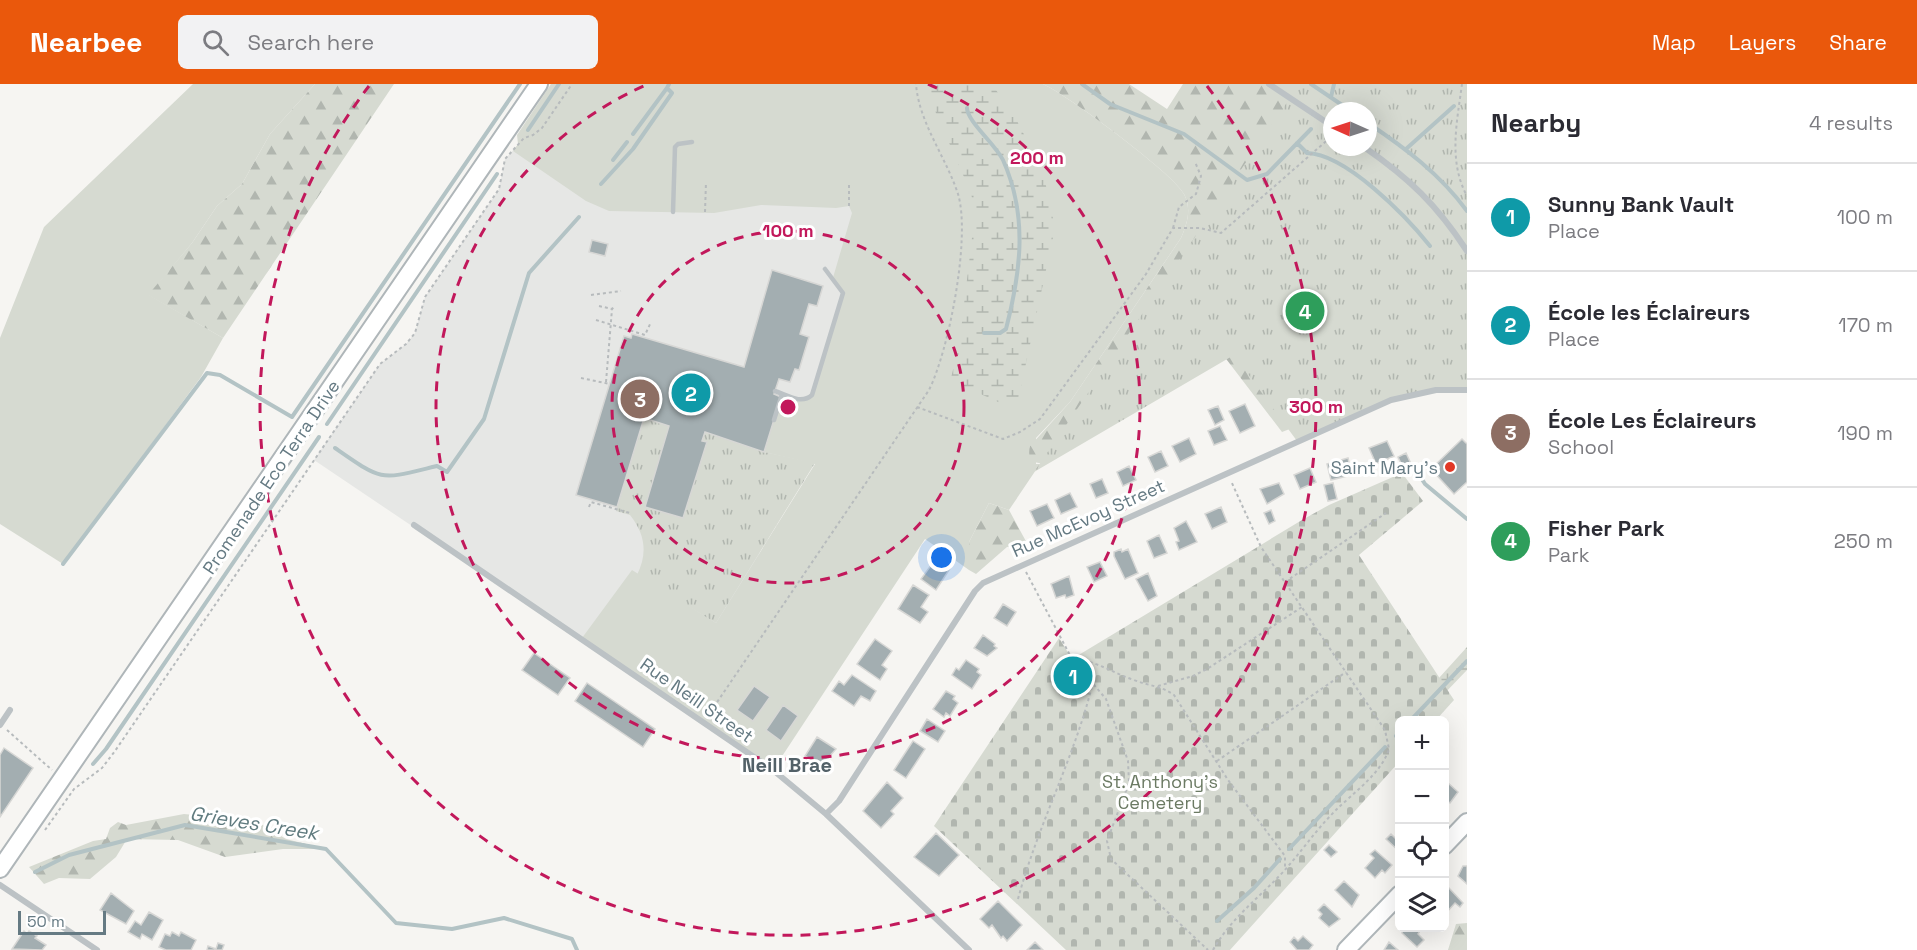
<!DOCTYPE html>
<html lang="en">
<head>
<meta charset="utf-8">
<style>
	:root { --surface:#fff; --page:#f2f2f3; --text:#2b2b33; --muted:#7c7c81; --line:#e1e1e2; --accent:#ea580c }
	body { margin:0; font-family:"Space Grotesk",sans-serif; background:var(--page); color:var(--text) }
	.controls { position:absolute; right:18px; bottom:18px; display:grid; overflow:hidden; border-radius:9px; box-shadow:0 6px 24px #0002 }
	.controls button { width:54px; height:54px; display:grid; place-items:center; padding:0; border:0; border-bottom:2px solid var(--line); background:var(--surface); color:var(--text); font:30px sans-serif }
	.compass { position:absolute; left:1323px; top:18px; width:54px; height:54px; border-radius:50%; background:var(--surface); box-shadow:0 6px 24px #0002; rotate:273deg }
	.scale { position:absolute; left:18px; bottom:15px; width:88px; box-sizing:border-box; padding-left:6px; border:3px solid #657a83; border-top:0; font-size:16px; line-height:21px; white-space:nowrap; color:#657a83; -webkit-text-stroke:4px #fff; paint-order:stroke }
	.you { position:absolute; left:942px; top:474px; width:21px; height:21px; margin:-15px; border:4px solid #fff; border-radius:50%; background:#1a73e8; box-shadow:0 0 0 9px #1a73e833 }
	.badge { display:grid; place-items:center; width:39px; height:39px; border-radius:50%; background:var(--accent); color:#fff; font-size:20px; font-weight:700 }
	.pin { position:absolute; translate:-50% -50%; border:3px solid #fff; box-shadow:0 2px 6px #0006 }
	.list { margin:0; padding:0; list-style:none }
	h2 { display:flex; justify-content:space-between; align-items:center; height:78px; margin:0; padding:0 24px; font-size:26px }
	h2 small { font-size:20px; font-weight:400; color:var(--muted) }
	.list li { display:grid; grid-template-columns:39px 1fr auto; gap:18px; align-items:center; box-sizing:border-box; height:108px; padding:0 24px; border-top:2px solid var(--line) }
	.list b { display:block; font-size:22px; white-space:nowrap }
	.list p { margin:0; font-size:20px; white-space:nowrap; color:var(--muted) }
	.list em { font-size:20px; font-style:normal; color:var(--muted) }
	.icon { flex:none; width:33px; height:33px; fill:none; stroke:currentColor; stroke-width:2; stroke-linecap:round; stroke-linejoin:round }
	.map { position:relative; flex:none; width:1467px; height:866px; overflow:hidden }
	header { display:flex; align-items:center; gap:36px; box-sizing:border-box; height:84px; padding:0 30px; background:var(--accent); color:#fff }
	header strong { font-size:28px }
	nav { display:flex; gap:33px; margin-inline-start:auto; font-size:21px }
	.search { width:420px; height:54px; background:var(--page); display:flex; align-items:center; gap:15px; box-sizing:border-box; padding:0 21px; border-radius:9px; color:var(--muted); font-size:22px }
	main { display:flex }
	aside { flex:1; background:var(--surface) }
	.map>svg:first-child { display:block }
	.built { fill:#e6e7e5 }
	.green { fill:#d6dad1 }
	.forest { fill:url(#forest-firs) }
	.wetland { fill:url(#wetland-marsh) }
	.cemetery { fill:url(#cemetery-stones) }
	.park { fill:url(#park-tufts); fill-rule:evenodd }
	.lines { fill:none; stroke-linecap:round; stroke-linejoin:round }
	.stream { stroke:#b3c3c5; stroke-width:4 }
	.building { fill:#a3aeb1; stroke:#d7d7d5; stroke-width:1.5 }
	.secondary-casing { stroke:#afb6b9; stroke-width:20 }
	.path { stroke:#b7bbbd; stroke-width:2; stroke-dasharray:3 3; stroke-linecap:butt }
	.lane { stroke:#bcc2c5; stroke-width:4.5 }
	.street { stroke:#bcc2c5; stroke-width:6 }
	.secondary { stroke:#fff; stroke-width:16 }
	.ring { fill:none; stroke:#c2185b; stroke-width:3; stroke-dasharray:10 8 }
	.poi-dot { fill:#e13826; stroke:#fff; stroke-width:2 }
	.labels { text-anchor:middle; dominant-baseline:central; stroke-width:6; stroke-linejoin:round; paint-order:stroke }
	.poi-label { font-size:18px; fill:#657a83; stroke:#fff; text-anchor:end }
	.street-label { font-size:18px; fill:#657a83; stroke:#fff }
	.park-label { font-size:18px; fill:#6b7a63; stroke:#fff }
	.neighbourhood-label { font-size:20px; font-weight:bold; fill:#536168; stroke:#fff }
	.water-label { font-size:20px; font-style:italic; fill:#607b7f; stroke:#fff }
	.centre { fill:#c2185b; stroke:#fff; stroke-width:3 }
	.ring-label { font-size:18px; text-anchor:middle; font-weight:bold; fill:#c2185b; stroke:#fff; stroke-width:6; stroke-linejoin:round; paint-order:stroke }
</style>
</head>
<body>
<header>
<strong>Nearbee</strong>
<div class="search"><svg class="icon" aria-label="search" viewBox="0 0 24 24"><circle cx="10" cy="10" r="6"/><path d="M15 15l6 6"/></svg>Search here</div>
<nav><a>Map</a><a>Layers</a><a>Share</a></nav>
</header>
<main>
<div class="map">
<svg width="1467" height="866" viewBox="0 0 1467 866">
	<defs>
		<pattern id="forest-firs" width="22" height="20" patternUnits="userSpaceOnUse" patternTransform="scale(1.5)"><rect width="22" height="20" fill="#d6dad1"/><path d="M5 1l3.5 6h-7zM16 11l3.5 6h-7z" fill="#b1b6af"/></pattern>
		<pattern id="wetland-marsh" width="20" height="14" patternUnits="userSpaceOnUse" patternTransform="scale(1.5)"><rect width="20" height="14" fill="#d6dad1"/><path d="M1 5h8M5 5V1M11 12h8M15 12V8" fill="none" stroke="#b1b6af"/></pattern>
		<pattern id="cemetery-stones" width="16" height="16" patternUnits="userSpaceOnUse" patternTransform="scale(1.5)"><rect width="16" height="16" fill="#d6dad1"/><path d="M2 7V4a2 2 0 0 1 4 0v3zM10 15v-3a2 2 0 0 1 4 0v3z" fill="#b1b6af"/></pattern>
		<pattern id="park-tufts" width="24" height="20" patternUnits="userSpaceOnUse" patternTransform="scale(1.5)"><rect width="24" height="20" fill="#d6dad1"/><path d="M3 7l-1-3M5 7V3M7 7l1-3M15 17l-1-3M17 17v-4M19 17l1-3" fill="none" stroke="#b1b6af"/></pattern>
	</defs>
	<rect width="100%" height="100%" fill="#f6f5f2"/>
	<path class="built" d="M916,0L703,638L314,376L380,280L406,260L415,249L425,213L499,105L505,75L524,54Z"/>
	<path class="green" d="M193,0H315L270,50L242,100L217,122L192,159L149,211L223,254L201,293L63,480L0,440V254L44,143Z
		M551,0H1043C1066,10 1174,90 1184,110C1192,125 1187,140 1181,154L1070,318L1036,354V380H1040L1009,426L989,419L969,458V486L925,455L773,686L582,554L632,486L716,539L815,380L764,368L782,310L799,316L809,314L843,209L832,197L852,129L849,122L836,124L761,121L714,129L609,127L586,117L513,67L518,60L517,51Z"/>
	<path class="forest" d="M315,0H394L223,254L148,211L192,159L217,122L242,100L270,50Z
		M1043,0H1129L1167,25L1183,0H1269L1326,38L1300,341L1282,348L1175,208L1045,379C1032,380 1027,375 1030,362L1070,318L1181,154C1187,140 1192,125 1184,110C1174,90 1066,10 1043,0Z
		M989,419L1009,426L1028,461L1007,463L976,490L969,486V458Z
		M184,730L256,737L286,755L326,765H283L225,773L178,756L127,755L116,773L90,795L59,794L44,800L29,783L93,757L106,755L110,744L118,738L126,741Z
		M1467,839V866H1448L1456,840Z"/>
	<path class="wetland" d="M927,0H991L1011,25L1043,88L1055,144L1016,326L954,298L951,294L959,262L975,129L971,109L929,13Z
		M1467,563V586L1419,636H1401Z"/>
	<path class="cemetery" d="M1402,389L1423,417L1359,471L1454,616L1436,636H1400L1399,678L1230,866H1066L934,742L1059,554L1072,575L1302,436L1329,421Z"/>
	<path class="park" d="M1269,0H1467V306L1412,310L1297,357L1234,271L1034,388L1290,14ZM1332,27H1368V63H1332Z
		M644,334L669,342L645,423L682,434L707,358L702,357L705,348L764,368L815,379L716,539L637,491C648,469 645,450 630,431L616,427Z"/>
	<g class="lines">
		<path class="stream" d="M1082,0L1110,20L1184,50L1247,96L1267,90L1311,45
			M1311,0L1351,27
			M1331,13L1334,0
			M967,24C967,37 996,61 1003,76C1028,132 1021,187 1006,245L1000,249H984
			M1368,39C1405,64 1440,90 1467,127
			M528,46L559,0
			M633,50L667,4
			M1297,59L1307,69C1346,70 1406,132 1430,162
			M1406,65L1454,22
			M613,76L627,58
			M601,100L633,65L672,9L667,4L669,0
			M327,340L497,90
			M335,364C384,398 379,396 437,382L447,388L484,335L529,189L579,133
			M1418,389L1425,400L1467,435
			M63,480L207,289L220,291L292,333L520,0
			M1411,636L1467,577
			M1396,652L1400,648
			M93,680L106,665L319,353
			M1289,765L1385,663
			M35,788L69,771L185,741L326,765L396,839L452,845L504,834L572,855L577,866
			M1217,837L1254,804L1280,775"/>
	</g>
	<path class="building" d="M592,156L608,160L605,172L589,168Z
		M772,186L823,202L817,222L809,220L800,250L809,253L799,286L795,285L790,298L779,295L774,310L781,313L764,368L705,348L702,357L707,358L683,434L645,423L669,342L644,334L617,423L576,411L624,252L631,254L632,250L744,283Z
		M1245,320L1255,342L1240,349L1229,327Z
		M1218,322L1224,336L1215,341L1208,326Z
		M1220,342L1227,356L1214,361L1208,347Z
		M1189,354L1196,370L1180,378L1172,362Z
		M1462,355L1467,360V398L1454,410L1431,385Z
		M1387,357L1394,372L1376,380L1369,364Z
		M1161,367L1168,382L1155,388L1148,373Z
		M1406,369L1412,382L1404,386L1398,373Z
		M1348,374L1352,391L1331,396L1327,380Z
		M1129,382L1136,396L1123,402L1117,388Z
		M1310,384L1316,398L1300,405L1294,391Z
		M1102,395L1108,409L1096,414L1090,400Z
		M1279,399L1284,410L1267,420L1260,405Z
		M1333,399L1337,415L1328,417L1324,401Z
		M1070,409L1077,423L1061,430L1055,416Z
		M1047,420L1054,434L1037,442L1030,427Z
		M1221,423L1227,438L1212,445L1205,430Z
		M1271,426L1275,437L1269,440L1264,429Z
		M1186,437L1197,458L1179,466L1176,458L1179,457L1174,444Z
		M1159,451L1167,469L1154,474L1147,457Z
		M1121,465L1122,468L1128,465L1138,489L1125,495L1114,472V468Z
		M937,473L951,483L936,506L921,495Z
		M1100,478L1107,492L1094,498L1087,483Z
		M1148,489L1157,512L1148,517L1136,495Z
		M1069,492L1074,511L1066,514L1065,511L1056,514L1051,500Z
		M913,501L929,511L921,523L928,528L920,539L898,525Z
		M1003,520L1016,528L1007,542L994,534Z
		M983,551L995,560L994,562L997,564L987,572L974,564Z
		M875,555L892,567L882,581L887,585L880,596L857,580Z
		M534,569L570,594L558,611L522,586Z
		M966,576L979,585L977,588L981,591L972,605L952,591L956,584L959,586Z
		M1066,578L1070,583L1064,590L1059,585Z
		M1072,583L1082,594L1074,601L1064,590Z
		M852,591L876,607L870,617L861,612L854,622L832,607L839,597L844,601Z
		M587,599L655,645L643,663L575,617Z
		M754,602L770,613L753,637L737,626Z
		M946,607L955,612L953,615L958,619L950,632L946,629L944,633L933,625Z
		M783,621L798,632L781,657L766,646Z
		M927,635L945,647L938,658L920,647Z
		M817,653L836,665L821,682L805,672Z
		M913,657L925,665L906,694L894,686Z
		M4,664L33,684L0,733V671Z
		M887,698L903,714L891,727L894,730L881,744L863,727Z
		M1448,699L1458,708L1450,719L1444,714V702Z
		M936,749L959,771L939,792L914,773Z
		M1400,749V768L1386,755L1391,750L1395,754Z
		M1329,761L1337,768L1331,773L1324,766Z
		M1375,766L1392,781L1385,789L1382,786L1375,794L1365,784L1374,774L1370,770Z
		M1463,782H1467V800L1458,792Z
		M1344,797L1359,811L1352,823L1335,806Z
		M1448,803L1463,819L1460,823L1455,819L1446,829L1444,807Z
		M111,809L134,827L126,840L100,826Z
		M998,817L1022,841L1007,857L1003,852L1001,854L992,841L989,844L980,835Z
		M1324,820L1340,835L1329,843L1319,834L1322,830L1318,826Z
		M149,828L163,836L152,856L142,850L140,855L128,848L135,837L141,841Z
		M1403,844H1416L1420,847L1418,850L1424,856L1417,863L1402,849Z
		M24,847L27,850L29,847L37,852L35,854L46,861L42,866L12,865Z
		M172,848L179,852L181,848L196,856L191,866H166L159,863L165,850L170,852Z
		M1303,852L1313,861L1309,866H1297L1290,858L1294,853L1298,857Z
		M1035,858L1043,866H1027Z
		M1389,858L1398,866H1384Z
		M218,859L224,861L222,866H207L208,862L216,865Z"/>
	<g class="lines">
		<defs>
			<path id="secondary" d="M1444,762L1467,738
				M0,785L539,0
				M1346,866L1400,810"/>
		</defs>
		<use href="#secondary" class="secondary-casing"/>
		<path class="path" d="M1462,0C1457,38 1448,77 1467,112
			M849,101V122
			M705,128L706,98
			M1173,144L1179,123L1196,110L1201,92L1195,78
			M591,211L621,207
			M599,222L612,225
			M596,236L645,251L651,238
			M581,294L610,300
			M606,298L612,225L615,222
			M917,323L1003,355L1020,348L1040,335L1146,190L1173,144H1200L1221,149L1332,52
			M589,423L591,418L630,429
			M1026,488L1072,575L1106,615L1128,677L1129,699L1107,757L1111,775L1208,866
			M1285,498L1386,429
			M1072,575C1096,576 1112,589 1134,596C1149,602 1162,602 1174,611L1228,696L1285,772V784
			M1158,602L1193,592L1207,585L1302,523
			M707,633L929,306C949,266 971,153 958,110C946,73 919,39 916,0
			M7,646L52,686
			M1217,677L1346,588
			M45,746L74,705L102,684L115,667L380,280L406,260L415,249L425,213L499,105L505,75L524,54L533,51L542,44L572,0
			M1018,815C1038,740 1075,673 1093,598
			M1213,866C1231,834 1259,814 1284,787C1301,768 1316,746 1335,727C1353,709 1381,690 1389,665L1385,646L1261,463L1231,397"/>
		<path class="lane" d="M673,128L675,63L678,60L692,58
			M775,307C787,311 801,321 812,311L843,209L825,185
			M774,336L782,310"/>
		<path class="street" d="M1269,0L1332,42
			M1364,63C1409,94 1437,121 1467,167
			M414,441L773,686L826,730L969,866
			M0,641L10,626
			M826,730L839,717L975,507L983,499L1391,316L1436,306H1467
			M0,801L97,866"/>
		<use href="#secondary" class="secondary"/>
	</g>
	<g class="ring">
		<circle cx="788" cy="323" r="176"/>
		<path d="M928 0A352 352 0 1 1 648 0"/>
		<path d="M1207 2A528 528 0 1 1 369 2"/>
	</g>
	<circle class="poi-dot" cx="1450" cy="383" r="6"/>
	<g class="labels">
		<g class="poi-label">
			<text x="1438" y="383">Saint Mary's</text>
		</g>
		<g class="street-label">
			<text transform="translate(271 393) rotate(-56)">Promenade Eco Terra Drive</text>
			<text transform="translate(1088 434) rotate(-24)">Rue McEvoy Street</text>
			<text transform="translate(697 616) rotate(35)">Rue Neill Street</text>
		</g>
		<g class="park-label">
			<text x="1160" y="697">St. Anthony’s<tspan x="1160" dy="21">Cemetery</tspan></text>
		</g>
		<g class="neighbourhood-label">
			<text x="787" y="681">Neill Brae</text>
		</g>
		<g class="water-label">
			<text transform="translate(254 739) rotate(9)">Grieves Creek</text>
		</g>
	</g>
	<circle cx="788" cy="323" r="9" class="centre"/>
	<g class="ring-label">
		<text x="1037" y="80">200 m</text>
		<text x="788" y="153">100 m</text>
		<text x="1316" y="329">300 m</text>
	</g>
</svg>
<div class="controls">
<button>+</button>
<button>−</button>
<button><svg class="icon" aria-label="locate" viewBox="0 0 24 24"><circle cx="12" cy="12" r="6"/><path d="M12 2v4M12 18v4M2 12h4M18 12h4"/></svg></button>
<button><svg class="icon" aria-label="layers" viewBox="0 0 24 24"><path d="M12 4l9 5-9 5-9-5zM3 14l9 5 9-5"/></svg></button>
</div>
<svg class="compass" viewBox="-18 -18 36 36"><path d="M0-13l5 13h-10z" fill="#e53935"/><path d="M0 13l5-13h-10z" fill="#7c7c81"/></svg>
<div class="scale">50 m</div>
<div class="you"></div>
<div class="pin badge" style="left:1073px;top:592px;background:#0f9aa8">1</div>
<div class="pin badge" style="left:691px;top:309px;background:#0f9aa8">2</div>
<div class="pin badge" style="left:640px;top:315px;background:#8d6e63">3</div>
<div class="pin badge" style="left:1305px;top:227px;background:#2e9e5b">4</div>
</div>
<aside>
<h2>Nearby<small>4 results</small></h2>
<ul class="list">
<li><span class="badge" style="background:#0f9aa8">1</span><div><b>Sunny Bank Vault</b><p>Place</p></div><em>100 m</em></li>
<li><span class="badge" style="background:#0f9aa8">2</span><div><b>École les Éclaireurs</b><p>Place</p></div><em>170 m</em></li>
<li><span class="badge" style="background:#8d6e63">3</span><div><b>École Les Éclaireurs</b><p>School</p></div><em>190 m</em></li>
<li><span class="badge" style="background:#2e9e5b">4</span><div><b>Fisher Park</b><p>Park</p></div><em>250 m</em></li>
</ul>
</aside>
</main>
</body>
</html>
